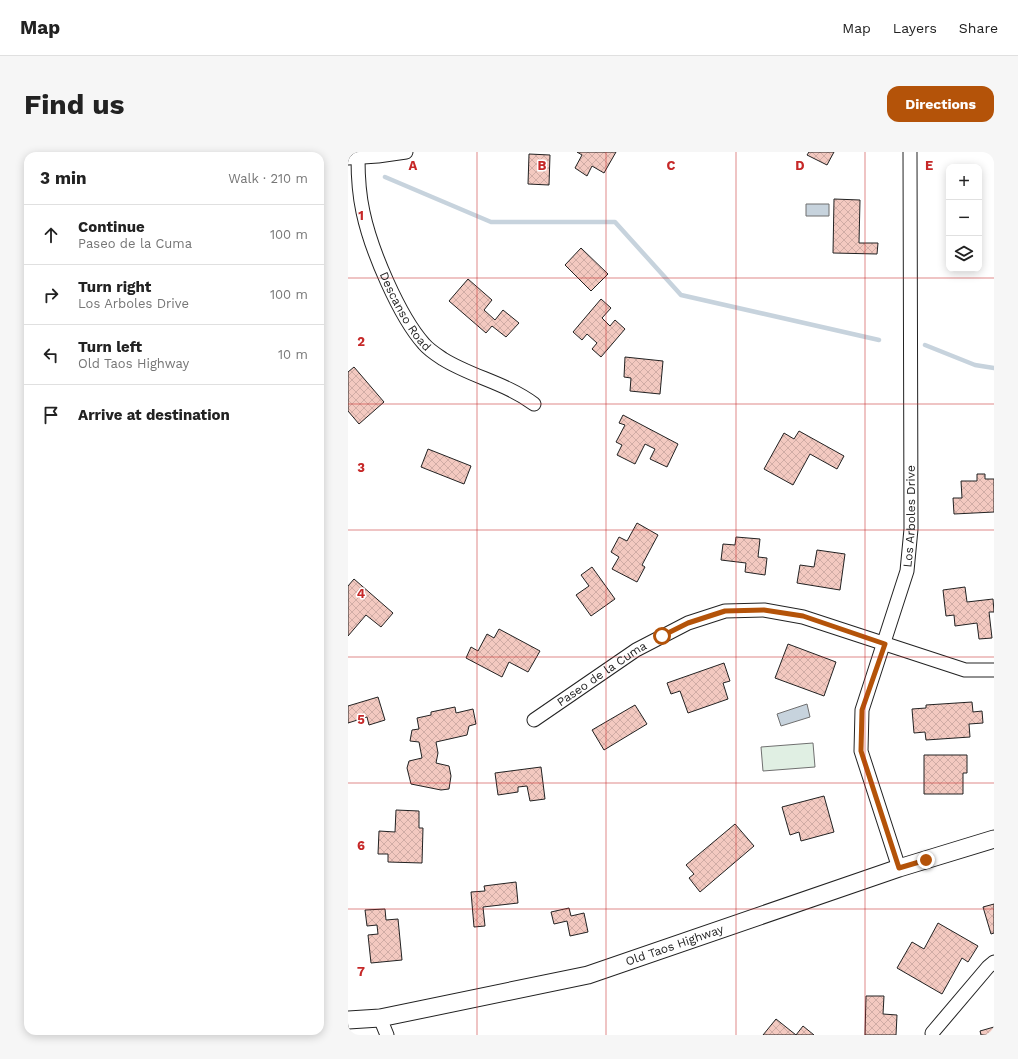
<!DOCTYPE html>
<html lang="en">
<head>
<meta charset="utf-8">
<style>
	:root { --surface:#fff; --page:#f6f6f6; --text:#222; --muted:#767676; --line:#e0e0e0; --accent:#b45309 }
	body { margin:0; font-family:"Work Sans",sans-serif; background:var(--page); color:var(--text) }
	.controls { position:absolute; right:12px; top:12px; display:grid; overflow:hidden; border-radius:8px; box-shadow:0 2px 10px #0003 }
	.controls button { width:36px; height:36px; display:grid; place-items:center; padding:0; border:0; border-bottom:1px solid var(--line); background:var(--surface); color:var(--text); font:20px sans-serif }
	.stop { position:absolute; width:12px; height:12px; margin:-9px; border:3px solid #b45309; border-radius:50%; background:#fff }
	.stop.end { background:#b45309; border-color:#fff; box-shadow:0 1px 4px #0008 }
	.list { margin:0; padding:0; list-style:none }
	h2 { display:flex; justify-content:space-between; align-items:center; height:52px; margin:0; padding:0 16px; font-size:17px }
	h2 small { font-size:13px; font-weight:400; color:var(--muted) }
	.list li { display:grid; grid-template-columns:26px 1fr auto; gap:12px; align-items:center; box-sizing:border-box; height:60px; padding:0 16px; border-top:1px solid var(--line) }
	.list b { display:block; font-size:15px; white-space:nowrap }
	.list p { margin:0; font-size:13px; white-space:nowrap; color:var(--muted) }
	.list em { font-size:13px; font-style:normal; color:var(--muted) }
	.icon { flex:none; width:22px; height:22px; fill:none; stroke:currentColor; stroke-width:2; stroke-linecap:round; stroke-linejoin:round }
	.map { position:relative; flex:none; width:646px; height:883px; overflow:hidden; border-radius:12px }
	header { display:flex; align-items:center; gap:24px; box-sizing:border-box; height:56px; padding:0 20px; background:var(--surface); border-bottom:1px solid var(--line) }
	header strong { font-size:19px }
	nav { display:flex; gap:22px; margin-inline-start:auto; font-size:14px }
	.intro { display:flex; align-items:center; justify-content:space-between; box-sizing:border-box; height:96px; padding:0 24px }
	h1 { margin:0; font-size:28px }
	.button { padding:10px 18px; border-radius:12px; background:var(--accent); color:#fff; font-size:14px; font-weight:700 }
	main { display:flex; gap:24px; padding:0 24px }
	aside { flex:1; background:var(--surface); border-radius:12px; box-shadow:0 2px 10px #0003 }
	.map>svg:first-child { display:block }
	.green { fill:#e0efe3; stroke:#6f6f6f }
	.water { fill:#c7d3dd; stroke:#6f6f6f }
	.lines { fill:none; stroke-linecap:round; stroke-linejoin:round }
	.stream { stroke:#c7d3dd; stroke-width:4.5 }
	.building { fill:url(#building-cross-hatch); stroke:#222 }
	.minor-casing { stroke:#222; stroke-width:15 }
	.tertiary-casing { stroke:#222; stroke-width:19 }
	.minor { stroke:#fff; stroke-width:13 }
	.tertiary { stroke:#fff; stroke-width:17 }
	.route { stroke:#b45309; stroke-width:5 }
	.grid { fill:none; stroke:#c62828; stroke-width:1; stroke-opacity:0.55 }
	.labels { text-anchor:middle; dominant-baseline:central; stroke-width:3; stroke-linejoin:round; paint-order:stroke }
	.street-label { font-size:12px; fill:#222; stroke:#fff }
	.grid-label { font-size:13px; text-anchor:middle; font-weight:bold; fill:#c62828; stroke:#fff; stroke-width:3; stroke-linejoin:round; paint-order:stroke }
</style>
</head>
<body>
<header>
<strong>Map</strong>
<nav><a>Map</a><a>Layers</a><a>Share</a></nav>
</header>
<div class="intro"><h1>Find us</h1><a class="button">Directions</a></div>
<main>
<aside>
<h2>3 min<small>Walk · 210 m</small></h2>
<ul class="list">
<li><svg class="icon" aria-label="ahead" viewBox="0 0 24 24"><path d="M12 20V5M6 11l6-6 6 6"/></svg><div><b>Continue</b><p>Paseo de la Cuma</p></div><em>100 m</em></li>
<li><svg class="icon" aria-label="right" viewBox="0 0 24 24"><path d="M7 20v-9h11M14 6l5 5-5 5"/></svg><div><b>Turn right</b><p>Los Arboles Drive</p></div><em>100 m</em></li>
<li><svg class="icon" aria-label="left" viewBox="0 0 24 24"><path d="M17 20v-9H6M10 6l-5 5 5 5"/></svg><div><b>Turn left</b><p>Old Taos Highway</p></div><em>10 m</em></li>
<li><svg class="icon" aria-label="arrive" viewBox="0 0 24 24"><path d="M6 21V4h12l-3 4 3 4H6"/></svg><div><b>Arrive at destination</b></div></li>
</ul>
</aside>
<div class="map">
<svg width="646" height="883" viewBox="0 0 646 883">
	<defs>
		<pattern id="building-cross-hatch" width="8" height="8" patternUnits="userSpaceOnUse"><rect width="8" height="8" fill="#f3c9c0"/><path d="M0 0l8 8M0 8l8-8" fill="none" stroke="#d0aca5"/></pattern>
	</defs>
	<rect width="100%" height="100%" fill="#fff"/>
	<path class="green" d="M465,591L467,615L415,619L413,595Z"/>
	<path class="water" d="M458,52H481V64H458Z
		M459,552L462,565L433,574L429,562Z"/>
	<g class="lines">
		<path class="stream" d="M37,25L143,70H267L333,143L531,188
			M577,193L627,213L646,216"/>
	</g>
	<path class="building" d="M229,0H268L256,21L244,14L239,24L227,16L234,3Z
		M461,0H486L479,13L459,3Z
		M181,2L202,3L201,33L180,32Z
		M486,47L512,48L511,91H530L529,102L485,101Z
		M233,96L260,122L243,139L217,113Z
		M120,127L144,148L136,158L147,168L155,158L171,171L158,185L144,174L138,181L101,149Z
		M253,147L263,156L254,166L262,174L267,168L277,177L253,205L244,197L249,191L239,182L234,188L225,180Z
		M277,205L315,209L312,242L282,239L283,226L276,225Z
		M6,215L36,250L11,272L0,259V220Z
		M275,263L330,292L319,315L302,307L307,297L297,292L287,312L269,303L274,293L268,290L277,273L271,271Z
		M451,279L496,304L489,317L462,302L445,333L416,317L436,281L446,287Z
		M80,297L123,314L116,332L73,315Z
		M629,322H637V327H646V360L606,362L605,346H614L613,329H629Z
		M289,371L310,383L294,413L297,415L289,430L264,417L271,405L263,400L271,385L279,389Z
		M388,385L412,387L410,405L419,406L417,423L397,420L398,411L373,408L375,392L387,393Z
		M469,398L497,402L492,438L449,431L452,413L466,415Z
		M244,415L267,447L243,464L228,443L241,434L233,423Z
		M6,427L45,461L33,475L18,463L0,484V434Z
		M617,435L619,450L645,447L646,460H641L644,486L631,487L629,471L607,474L606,463L598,464L595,438Z
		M151,477L192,499L180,520L161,510L154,525L118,506L123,495L130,499L139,482L146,486Z
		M440,492L488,510L476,544L427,526Z
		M376,511L382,529L375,531L380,547L340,561L332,539L323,542L319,531Z
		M30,545L37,568L21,573L19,565L0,571V554Z
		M624,550L625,560L634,559L635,571L621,572L622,585L578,588L577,580L566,581L564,557L578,556V553Z
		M287,553L299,572L256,598L244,578Z
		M107,555L108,561L125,557L128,572L121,574L119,583L88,590L90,601L88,611L101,614L103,624L101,637L93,638L63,632L59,616L61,609L74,606L71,590L62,589L64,578L71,577L69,566L83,563V560Z
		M576,603H619V621H615V642H576Z
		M193,615L197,647L182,649L179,634L170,635V640L150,643L147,621Z
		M476,644L486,680L453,689L451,680L442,683L434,655Z
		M48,658L71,659V676H75L74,711L40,710V702H30L31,679L47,680Z
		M387,672L406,694L352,740L341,726L346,722L338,713Z
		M168,730L170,751L135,755L137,774L126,775L123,740L137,739L136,734Z
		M646,752V781L643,782L635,755Z
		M221,756L223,764L236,761L240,780L222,784L219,769L206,772L203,760Z
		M37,757L38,768L50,767L54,808L23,811L20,783L30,782L29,773L19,774L17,758Z
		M590,771L630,794L620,810L614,806L594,842L549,816L564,790L576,797Z
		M518,844H536L535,862L549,863L548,883H517Z
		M428,867L448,883L455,874L466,883H415Z
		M646,875V883H633L632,879Z"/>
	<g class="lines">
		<defs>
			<g id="minor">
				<path d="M0,6L30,4L58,0"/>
				<path id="s1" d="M10,6C10,24 11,42 15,60C23,98 51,164 76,192C81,198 89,203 95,207C124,225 158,231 186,252"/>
				<path id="s2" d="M186,568L288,498L340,471L377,459L416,458L455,465L617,518H646"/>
				<path id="s3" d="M551,716L513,599L514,558L559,419L563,377L562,0"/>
				<path d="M32,866L39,883"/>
				<path d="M584,881L640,815L646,810"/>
			</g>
			<g id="tertiary">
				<path id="s4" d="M0,868L32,866L240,823L551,716L646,687"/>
			</g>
		</defs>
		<use href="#minor" class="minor-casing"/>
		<use href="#tertiary" class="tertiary-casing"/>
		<use href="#minor" class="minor"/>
		<use href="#tertiary" class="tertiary"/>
	</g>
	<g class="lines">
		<path class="route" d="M314,484L340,471L377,459L416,458L455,464L537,492L514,558L513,599L551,716L578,708"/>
	</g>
	<path class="grid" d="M129,0V883M258,0V883M388,0V883M517,0V883M0,126H646M0,252H646M0,378H646M0,505H646M0,631H646M0,757H646"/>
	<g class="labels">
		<g class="street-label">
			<text stroke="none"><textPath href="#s1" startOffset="163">Descanso Road</textPath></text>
			<text stroke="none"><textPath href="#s3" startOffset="365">Los Arboles Drive</textPath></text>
			<text stroke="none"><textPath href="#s2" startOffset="82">Paseo de la Cuma</textPath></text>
			<text stroke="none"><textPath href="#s4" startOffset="336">Old Taos Highway</textPath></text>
		</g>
	</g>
	<g class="grid-label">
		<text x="65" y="18">A</text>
		<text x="194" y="18">B</text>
		<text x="323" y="18">C</text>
		<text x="452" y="18">D</text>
		<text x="581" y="18">E</text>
		<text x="13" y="68">1</text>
		<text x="13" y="194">2</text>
		<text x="13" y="320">3</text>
		<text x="13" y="446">4</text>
		<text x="13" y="572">5</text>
		<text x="13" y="698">6</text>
		<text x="13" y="824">7</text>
	</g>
</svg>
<div class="controls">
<button>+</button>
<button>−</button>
<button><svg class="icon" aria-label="layers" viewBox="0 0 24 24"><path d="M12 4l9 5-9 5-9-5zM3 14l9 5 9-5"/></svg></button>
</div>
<div class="stop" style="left:314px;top:484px"></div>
<div class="stop end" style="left:578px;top:708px"></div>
</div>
</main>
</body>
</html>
